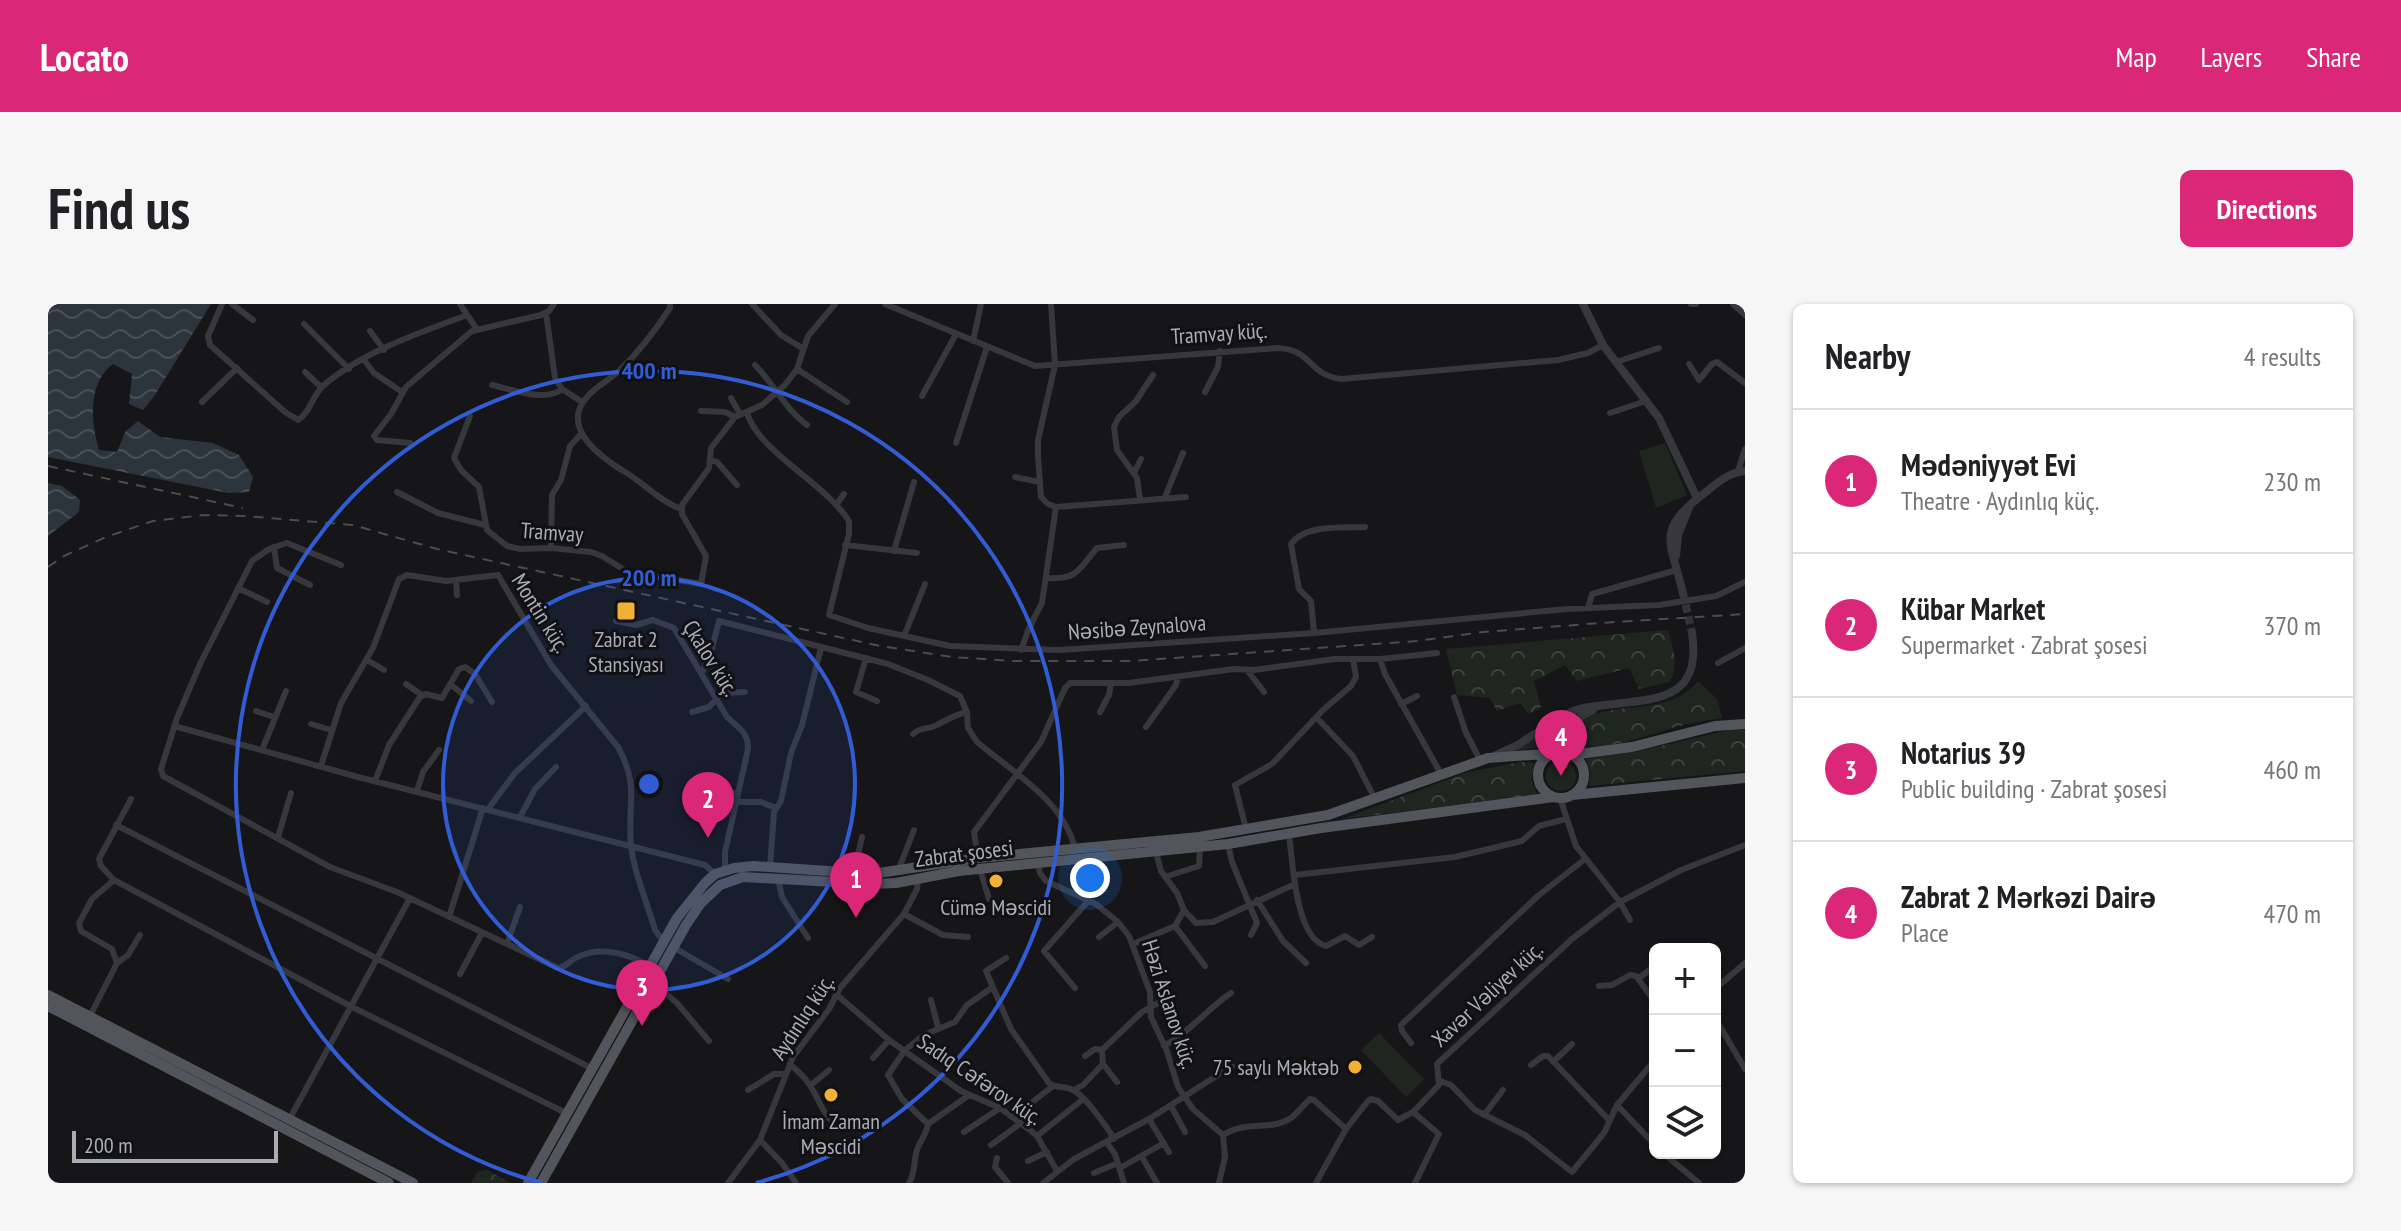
<!DOCTYPE html>
<html lang="en">
<head>
<meta charset="utf-8">
<style>
	:root { --surface:#fff; --page:#f6f6f6; --text:#202124; --muted:#757577; --line:#e0e0e0; --accent:#db2777 }
	body { margin:0; font-family:"PT Sans Narrow",sans-serif; background:var(--page); color:var(--text) }
	.controls { position:absolute; right:24px; bottom:24px; display:grid; overflow:hidden; border-radius:12px; box-shadow:0 2px 6px #0004 }
	.controls button { width:72px; height:72px; display:grid; place-items:center; padding:0; border:0; border-bottom:2px solid var(--line); background:var(--surface); color:var(--text); font:40px sans-serif }
	.scale { position:absolute; left:24px; bottom:20px; width:206px; box-sizing:border-box; padding-left:8px; border:4px solid #a8adb8; border-top:0; font-size:22px; line-height:28px; white-space:nowrap; color:#a8adb8; -webkit-text-stroke:6px #111113; paint-order:stroke }
	.you { position:absolute; left:1042px; top:574px; width:28px; height:28px; margin:-20px; border:6px solid #fff; border-radius:50%; background:#1a73e8; box-shadow:0 0 0 12px #1a73e833 }
	.badge { display:grid; place-items:center; width:52px; height:52px; border-radius:50%; background:var(--accent); color:#fff; font-size:26px; font-weight:700 }
	.pin { position:absolute; translate:-50% -66px; filter:drop-shadow(0 2px 4px #0008) }
	.pin::after { content:''; position:absolute; top:42px; width:28px; height:24px; background:inherit; clip-path:polygon(0 0,100% 0,50% 100%) }
	.list { margin:0; padding:0; list-style:none }
	h2 { display:flex; justify-content:space-between; align-items:center; height:104px; margin:0; padding:0 32px; font-size:34px }
	h2 small { font-size:26px; font-weight:400; color:var(--muted) }
	.list li { display:grid; grid-template-columns:52px 1fr auto; gap:24px; align-items:center; box-sizing:border-box; height:144px; padding:0 32px; border-top:2px solid var(--line) }
	.list b { display:block; font-size:30px; white-space:nowrap }
	.list p { margin:0; font-size:26px; white-space:nowrap; color:var(--muted) }
	.list em { font-size:26px; font-style:normal; color:var(--muted) }
	.icon { flex:none; width:44px; height:44px; fill:none; stroke:currentColor; stroke-width:2; stroke-linecap:round; stroke-linejoin:round }
	.map { position:relative; flex:none; width:1697px; height:879px; overflow:hidden; border-radius:12px }
	header { display:flex; align-items:center; gap:48px; box-sizing:border-box; height:112px; padding:0 40px; background:var(--accent); color:#fff }
	header strong { font-size:38px }
	nav { display:flex; gap:44px; margin-inline-start:auto; font-size:28px }
	.intro { display:flex; align-items:center; justify-content:space-between; box-sizing:border-box; height:192px; padding:0 48px }
	h1 { margin:0; font-size:56px }
	.button { padding:20px 36px; border-radius:12px; background:var(--accent); color:#fff; font-size:28px; font-weight:700 }
	main { display:flex; gap:48px; padding:0 48px }
	aside { flex:1; background:var(--surface); border-radius:12px; box-shadow:0 2px 6px #0004 }
	.map>svg:first-child { display:block }
	.green { fill:#1e261f }
	.park { fill:url(#park-crowns) }
	.water { fill:url(#water-waves) }
	.lines { fill:none; stroke-linecap:round; stroke-linejoin:round }
	.tertiary-tunnel { stroke:#333438; stroke-width:8; stroke-dasharray:8 4; stroke-linecap:butt }
	.minor { stroke:#37383d; stroke-width:6 }
	.tertiary { stroke:#37383d; stroke-width:8 }
	.primary { stroke:#53555c; stroke-width:10 }
	.rail { stroke:#4a4c52; stroke-width:2; stroke-dasharray:10 8; stroke-linecap:butt }
	.ring { fill:none; stroke:#325cd3; stroke-width:4 }
	.poi-dot { fill:#f2b134; stroke:#111113; stroke-width:3 }
	.labels { text-anchor:middle; dominant-baseline:central; stroke-width:6; stroke-linejoin:round; paint-order:stroke }
	.street-label { font-size:22px; fill:#a8adb8; stroke:#111113 }
	.poi-label { font-size:22px; fill:#a8adb8; stroke:#111113 }
	.centre { fill:#325cd3; stroke:#111113; stroke-width:4 }
	.ring-label { font-size:24px; text-anchor:middle; font-weight:bold; fill:#325cd3; stroke:#111113; stroke-width:6; stroke-linejoin:round; paint-order:stroke }
</style>
</head>
<body>
<header>
<strong>Locato</strong>
<nav><a>Map</a><a>Layers</a><a>Share</a></nav>
</header>
<div class="intro"><h1>Find us</h1><a class="button">Directions</a></div>
<main>
<div class="map">
<svg width="1697" height="879" viewBox="0 0 1697 879">
	<defs>
		<pattern id="park-crowns" width="20" height="18" patternUnits="userSpaceOnUse" patternTransform="scale(2)"><rect width="20" height="18" fill="#1e261f"/><path d="M2 6a3 3 0 1 1 6 0M12 15a3 3 0 1 1 6 0" fill="none" stroke="#3c433d"/></pattern>
		<pattern id="water-waves" width="16" height="10" patternUnits="userSpaceOnUse" patternTransform="scale(2)"><rect width="16" height="10" fill="#2c353c"/><path d="M0 5q4-4 8 0t8 0" fill="none" stroke="#485056"/></pattern>
	</defs>
	<rect width="100%" height="100%" fill="#161618"/>
	<path class="green" d="M1617,139L1639,191L1608,204L1591,147Z
		M1532,407L1520,422L1522,443L1506,444L1516,416Z
		M1502,424L1504,426L1497,443L1470,446Z
		M1498 472a15 15 0 1 1 30 0a15 15 0 1 1-30 0Z
		M1331,729L1376,775L1358,793L1313,746Z"/>
	<path class="park" d="M1620,326C1625,345 1631,359 1622,378L1591,385L1581,364L1529,377L1517,361L1486,377L1493,404L1480,410L1472,399L1449,407L1442,394L1409,391L1398,345Z
		M1650,377L1669,395L1674,414C1661,416 1648,418 1635,421C1602,429 1569,446 1533,441L1530,437L1528,424C1550,392 1619,417 1650,377Z
		M1681,426H1697V467L1541,482L1542,467L1538,455L1586,448Z
		M1472,458L1486,459L1483,477L1490,491L1294,515L1420,468Z
		M439,866L463,879H423L429,868Z"/>
	<path class="water" d="M0,0H163L107,91L95,106L81,100L84,70L65,60C39,79 43,119 51,146L69,148L77,128L90,117L112,133L165,139L191,151L205,173L201,188L180,189L0,153Z
		M0,179L14,182L32,196L31,208L0,232Z"/>
	<g class="lines">
		<path class="tertiary-tunnel" d="M1635,289L1644,329"/>
		<path class="minor" d="M174,0L160,32L162,41L237,108L250,116C262,109 264,92 275,82C314,48 371,29 419,11
			M184,0L205,16
			M412,0L428,24
			M622,0V4C607,27 592,47 572,66C562,76 548,82 539,93C511,124 554,154 577,168C596,179 613,198 633,205
			M704,0L733,31L754,44
			M837,0L987,62L1230,44C1265,46 1260,71 1293,75L1510,56L1540,49L1555,41
			M1643,0H1648
			M1685,0L1697,11
			M498,9L507,74L514,85L534,98
			M256,20L301,65
			M322,27L336,46
			M925,37L933,0
			M316,56L326,69L354,88
			M1568,58L1611,44
			M1641,60L1651,76L1664,60L1669,58L1697,79
			M707,61C726,80 737,105 759,121
			M749,65L799,98
			M257,68L273,83
			M444,81C463,85 497,99 514,85
			M1157,88L1170,63L1172,47
			M874,92L908,30
			M683,94L692,110
			M154,98L189,64
			M653,107L677,108L687,113
			M699,109C711,148 777,179 801,217V230L781,311L820,324L902,342L1012,346L1266,329L1519,305L1611,301L1668,292L1697,278
			M1562,109L1598,97
			M422,112L406,154L413,166L431,183L439,226L459,242L472,245L503,244L543,248L554,252L578,267L653,280L658,252L634,210V201L661,164L663,144L687,113L714,101L737,81L749,65L760,32L787,0
			M362,139L329,136L326,132L343,110L358,83L424,27L493,11L501,7L506,0
			M908,139L939,43
			M663,156L669,158L689,181
			M1690,167L1697,145
			M1086,169L1093,155
			M967,173L991,178
			M349,188L390,209L437,221
			M1117,193L1135,149
			M1092,195L1089,174L1069,146L1066,123L1071,113L1088,97L1105,71
			M788,201L796,190
			M1008,203L1138,193
			M797,241L869,249
			M226,243L229,264L262,281
			M503,244L504,191L513,176L522,142L534,129
			M846,247L866,178
			M293,261L239,239L221,245L204,257L153,358L129,414L113,465L115,472L282,563L349,588L510,664C520,663 522,655 532,652C554,642 581,650 601,662
			M998,274C1030,276 1030,266 1049,244L1076,241
			M408,276L409,291
			M190,284L219,298
			M1540,304L1544,290L1629,266
			M568,317L588,321L605,316L626,324L679,413C691,425 700,427 700,445L677,548V566
			M1266,329L1263,297L1251,285L1243,240C1257,220 1295,224 1317,223
			M856,332L877,280
			M973,346L981,324L994,299L1008,203L1000,200L993,193L990,153V136L1007,61L1003,0
			M818,354L808,388L829,397
			M1332,355L1337,370L1393,470
			M319,356L336,366
			M1670,359L1697,344
			M1199,366L1216,388
			M654,368L662,352L671,317L840,360L880,376L912,392L919,408L920,424L929,438C963,467 1018,498 1027,546
			M358,380L374,391
			M402,380L423,397
			M1406,393L1418,429L1432,456
			M1353,400L1369,392
			M208,407L226,413
			M644,408L661,403L674,389L697,388
			M1052,408L1061,391L1063,379
			M1268,413L1305,452L1327,495
			M263,420L283,426
			M126,422L310,473L657,561L667,570
			M1098,423L1128,381L1130,373
			M865,430C873,422 880,426 889,421C900,415 906,411 919,408
			M214,446L238,387
			M273,462L293,399L325,344L351,275L359,271L398,277L450,271L503,361L570,443C592,483 579,500 583,541C586,569 599,598 607,626L615,637
			M652,476L688,490
			M327,477L341,441L372,393L378,390L394,394L411,365L417,363L427,370L444,398
			M369,487L375,468L391,446
			M1512,494L1528,542L1572,598L1582,616
			M686,498H713L728,504
			M440,505L467,469L538,402
			M472,513L487,485L508,463
			M68,521L543,764
			M1198,525L1187,481L1224,460L1275,406L1303,382L1308,373L1305,355
			M1241,531C1245,558 1247,634 1278,642L1297,632L1311,641L1324,633
			M230,533L243,489
			M1180,540L1184,558L1209,619L1203,631
			M1108,548L1113,567L1129,589L1136,606L1148,619L1165,618L1247,580
			M930,554L926,528L993,438L1017,384L1022,379H1081L1186,365L1206,366L1287,355H1332L1389,349
			M990,560L992,569L998,577L1048,600L1070,618L1081,632L1102,688L1103,713L1119,747L1130,783L1145,805L1175,831L1177,853L1171,879
			M722,563L726,508L733,497L743,449L754,421L773,344
			M932,565L941,595
			M850,567L866,526
			M806,568L814,533
			M1247,571L1407,553L1474,537L1491,522L1518,515
			M1117,573L1151,562L1152,544
			M730,575L734,593L760,634
			M66,576L304,703L518,809
			M1209,596L1235,637L1258,659
			M856,610L895,631L920,633
			M401,613L435,504
			M1127,622L1157,662
			M1051,633L1070,618
			M459,640L472,603
			M1085,640L1127,622L1136,606
			M625,643L680,675
			M958,654L938,667L963,725L1001,779C1009,785 1017,781 1025,786C1037,792 1059,823 1066,835
			M69,659L80,651L92,631
			M412,670L434,629
			M1591,674L1607,662
			M605,679L629,699L661,737
			M1551,682L1564,681L1582,671L1588,672L1607,698
			M1027,684L996,647L1041,596
			M1667,685L1697,659
			M788,690L841,736L913,787L952,804L982,826L989,832L1009,867
			M883,696L890,723
			M42,712L69,659L64,645L33,627L31,619L44,595L66,576L53,562L51,555L83,495
			M1667,714L1697,765
			M1363,739L1354,727L1353,721L1491,591L1537,555
			M1116,742C1142,728 1159,705 1183,689
			M1037,752L1047,745L1054,746
			M825,754L841,736
			M1505,758L1524,740
			M742,760C748,766 756,772 761,780C773,797 774,813 793,824L801,823
			M1055,760L1069,778
			M1483,761L1495,752H1500L1561,816
			M1392,777L1403,781L1427,806L1477,831L1524,868L1556,829L1569,801L1607,756
			M763,781L781,766
			M700,786L726,770H737
			M1026,786L1035,781L1055,760L1054,746L1094,708L1121,693
			M1569,801L1607,841
			M1123,802L1137,828
			M1365,808L1391,830L1367,879
			M1436,811L1455,786
			M965,813L1005,782
			M1101,815L1121,848
			M241,816L362,594
			M880,820L854,795L840,771L857,746L876,731L907,718L919,701L945,683
			M916,828L952,804
			M1175,831C1201,815 1221,828 1243,814C1250,809 1255,801 1262,795L1266,796L1298,825
			M989,832L1034,796
			M712,836L734,859L748,879
			M1059,839L1067,850L1076,879
			M943,841L973,819
			M1615,849L1651,879
			M1094,853L1109,879
			M949,854L947,863L960,879
			M980,857L999,848
			M1072,864L1116,839
			M1046,869L1070,859
			M680,879L712,836L745,753L781,705L792,684L856,610L869,585L870,575
			M861,879C868,868 865,858 869,846C872,836 879,830 880,820L921,791
			M995,879L1026,855L1101,815L1184,762
			M1268,879L1298,825L1320,797L1323,795L1330,797L1350,816L1365,808L1391,781L1389,760L1524,635L1572,598L1633,566L1697,541"/>
		<path class="tertiary" d="M1535,0L1555,41L1611,114L1649,194
			M1628,252L1630,231L1641,204
			M1635,289C1621,233 1608,226 1659,187C1670,178 1682,168 1697,167
			M1448,451L1470,441L1512,413
			M1495,458C1501,443 1505,418 1521,409C1531,403 1545,403 1557,401C1610,395 1654,396 1644,329
			M1532,459C1523,434 1515,419 1545,406"/>
		<path class="primary" d="M1490 471a23 23 0 1 1 46 0a23 23 0 1 1-46 0Z
			M1523,451L1584,443L1667,422L1697,420
			M1524,491L1697,474
			M0,691L365,879
			M0,702L341,879
			M480,879L629,614L657,579L667,570L686,564L705,562L824,570L930,554L1151,533L1280,511L1440,454L1511,449
			M493,879L638,621L653,599L672,581L695,573L824,580L848,579L911,567L1180,540L1273,524L1506,493"/>
		<path class="rail" d="M0,162L195,204
			M0,263L16,252L58,233L105,217L155,211L196,212L305,221L389,245L832,342L904,353L965,357H1083L1369,337L1435,328L1552,319L1697,310"/>
	</g>
	<circle cx="601" cy="480" r="206" fill="#325cd3" fill-opacity=".12"/>
	<g class="ring">
		<circle cx="601" cy="480" r="206"/>
		<path d="M494 879A413 413 0 1 1 708 879"/>
	</g>
	<g class="poi-dot">
		<rect x="568" y="297" width="20" height="20" rx="4"/>
		<circle cx="948" cy="577" r="8"/>
		<circle cx="1307" cy="763" r="8"/>
		<circle cx="783" cy="791" r="8"/>
	</g>
	<g class="labels">
		<g class="street-label">
			<text transform="translate(1171 29) rotate(-4)">Tramvay küç.</text>
			<text transform="translate(504 228) rotate(4)">Tramvay</text>
			<text transform="translate(493 309) rotate(58)">Montin küç.</text>
			<text transform="translate(1089 323) rotate(-4)">Nəsibə Zeynalova</text>
			<text transform="translate(663 354) rotate(58)">Çkalov küç.</text>
			<text transform="translate(916 549) rotate(-7)">Zabrat şosesi</text>
			<text transform="translate(1439 690) rotate(-43)">Xavər Vəliyev küç.</text>
			<text transform="translate(1122 700) rotate(72)">Həzi Aslanov küç.</text>
			<text transform="translate(754 713) rotate(-57)">Aydınlıq küç.</text>
			<text transform="translate(932 775) rotate(34)">Sadıq Cəfərov küç.</text>
		</g>
		<g class="poi-label">
			<text x="578" y="335">Zabrat 2<tspan x="578" dy="25">Stansiyası</tspan></text>
			<text x="948" y="603">Cümə Məscidi</text>
			<text x="1291" y="763" text-anchor="end">75 saylı Məktəb</text>
			<text x="783" y="817">İmam Zaman<tspan x="783" dy="25">Məscidi</tspan></text>
		</g>
	</g>
	<circle cx="601" cy="480" r="12" class="centre"/>
	<g class="ring-label">
		<text x="601" y="75">400 m</text>
		<text x="601" y="282">200 m</text>
	</g>
</svg>
<div class="controls">
<button>+</button>
<button>−</button>
<button><svg class="icon" aria-label="layers" viewBox="0 0 24 24"><path d="M12 4l9 5-9 5-9-5zM3 14l9 5 9-5"/></svg></button>
</div>
<div class="scale">200 m</div>
<div class="you"></div>
<div class="pin badge" style="left:808px;top:614px">1</div>
<div class="pin badge" style="left:660px;top:534px">2</div>
<div class="pin badge" style="left:594px;top:722px">3</div>
<div class="pin badge" style="left:1513px;top:472px">4</div>
</div>
<aside>
<h2>Nearby<small>4 results</small></h2>
<ul class="list">
<li><span class="badge">1</span><div><b>Mədəniyyət Evi</b><p>Theatre · Aydınlıq küç.</p></div><em>230 m</em></li>
<li><span class="badge">2</span><div><b>Kübar Market</b><p>Supermarket · Zabrat şosesi</p></div><em>370 m</em></li>
<li><span class="badge">3</span><div><b>Notarius 39</b><p>Public building · Zabrat şosesi</p></div><em>460 m</em></li>
<li><span class="badge">4</span><div><b>Zabrat 2 Mərkəzi Dairə</b><p>Place</p></div><em>470 m</em></li>
</ul>
</aside>
</main>
</body>
</html>
